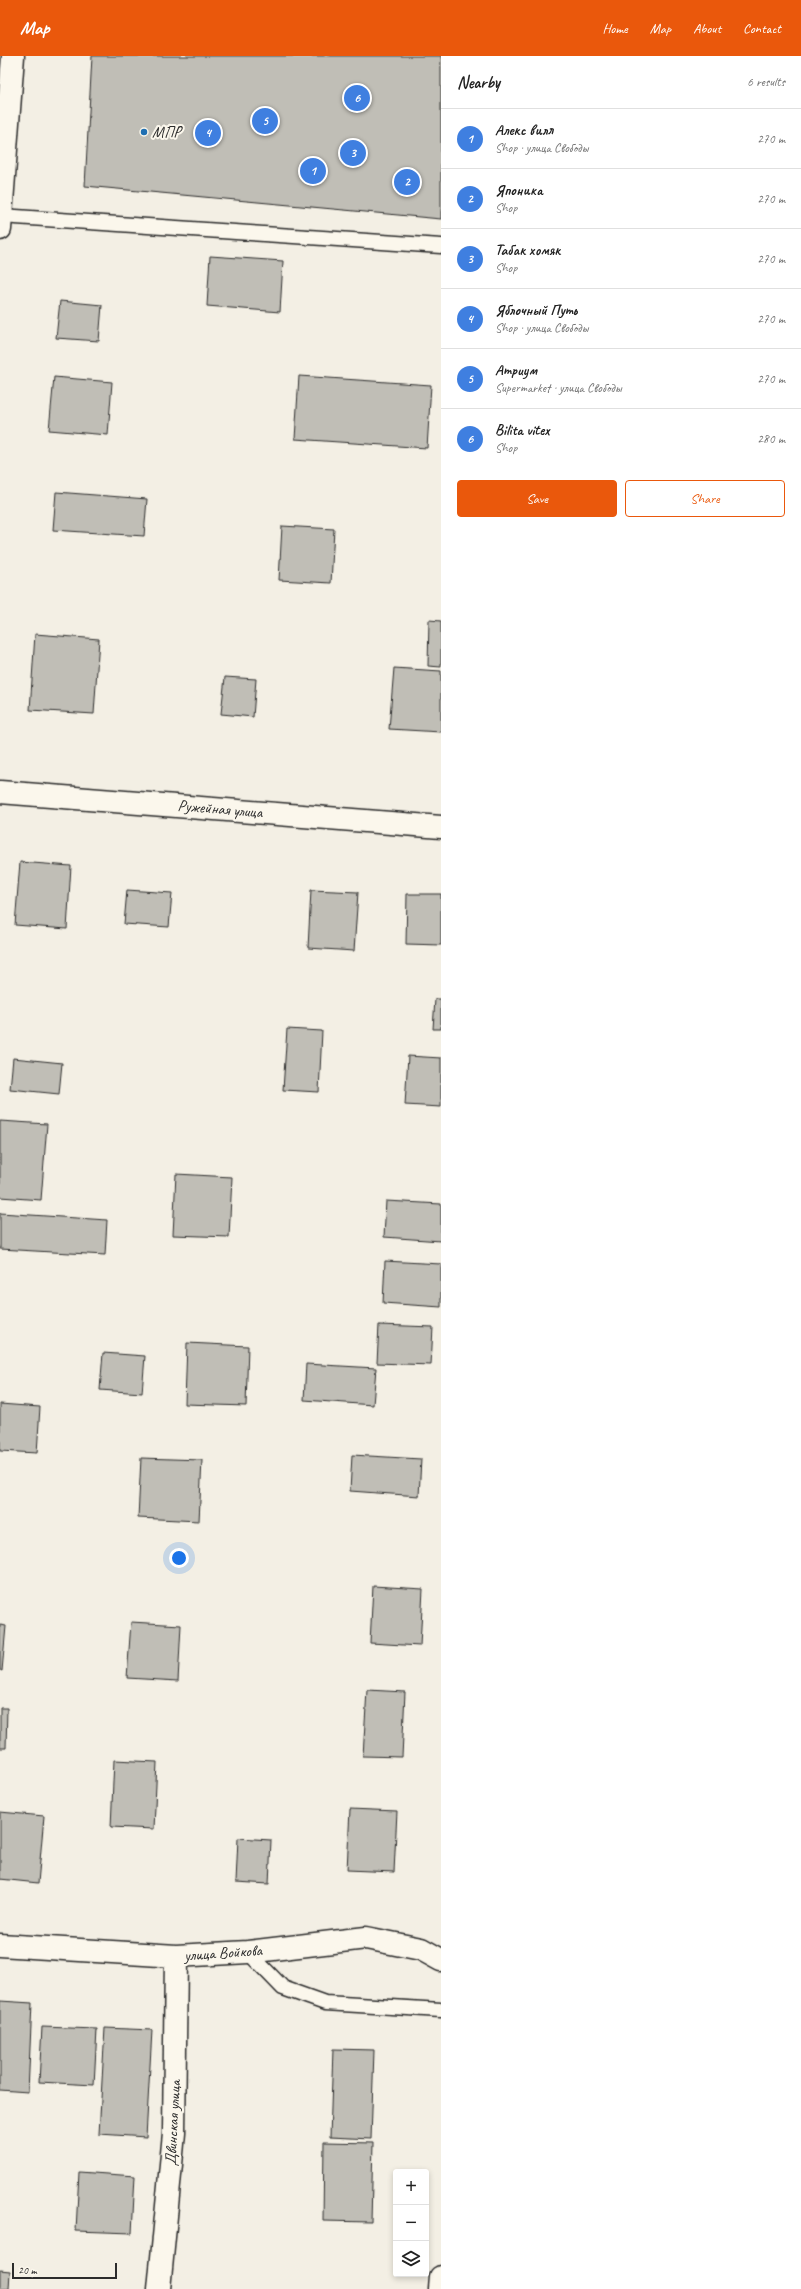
<!DOCTYPE html>
<html lang="en">
<head>
<meta charset="utf-8">
<style>
	:root { --surface:#fff; --page:#f6f6f6; --text:#222; --muted:#767676; --line:#e0e0e0; --accent:#ea580c }
	body { margin:0; font-family:Caveat,sans-serif; background:var(--page); color:var(--text) }
	.controls { position:absolute; right:12px; bottom:12px; display:grid; overflow:hidden; border-radius:4px; box-shadow:0 2px 6px #0003 }
	.controls button { width:36px; height:36px; display:grid; place-items:center; padding:0; border:0; border-bottom:1px solid var(--line); background:var(--surface); color:var(--text); font:20px sans-serif }
	.scale { position:absolute; left:12px; bottom:10px; width:105px; box-sizing:border-box; padding-left:4px; border:2px solid #2b2b2b; border-top:0; font-size:11px; line-height:14px; white-space:nowrap; color:#2b2b2b; -webkit-text-stroke:3px #fbf7ec; paint-order:stroke }
	.you { position:absolute; left:179px; top:1502px; width:14px; height:14px; margin:-10px; border:3px solid #fff; border-radius:50%; background:#1a73e8; box-shadow:0 0 0 6px #1a73e833 }
	.badge { display:grid; place-items:center; width:26px; height:26px; border-radius:50%; background:var(--accent); color:#fff; font-size:13px; font-weight:700 }
	.pin { position:absolute; translate:-50% -50%; border:2px solid #fff; box-shadow:0 1px 4px #0006 }
	.list { margin:0; padding:0; list-style:none }
	h2 { display:flex; justify-content:space-between; align-items:center; height:52px; margin:0; padding:0 16px; font-size:17px }
	h2 small { font-size:13px; font-weight:400; color:var(--muted) }
	.list li { display:grid; grid-template-columns:26px 1fr auto; gap:12px; align-items:center; box-sizing:border-box; height:60px; padding:0 16px; border-top:1px solid var(--line) }
	.list b { display:block; font-size:15px; white-space:nowrap }
	.list p { margin:0; font-size:13px; white-space:nowrap; color:var(--muted) }
	.list em { font-size:13px; font-style:normal; color:var(--muted) }
	.actions { display:flex; gap:8px; padding:12px 16px }
	.actions a { flex:1; padding:9px 0; border:1px solid var(--accent); border-radius:4px; text-align:center; font-size:14px; color:var(--accent) }
	.actions .main { background:var(--accent); color:#fff }
	.icon { flex:none; width:22px; height:22px; fill:none; stroke:currentColor; stroke-width:2; stroke-linecap:round; stroke-linejoin:round }
	.map { position:relative; flex:none; width:441px; height:2233px; overflow:hidden }
	header { display:flex; align-items:center; gap:24px; box-sizing:border-box; height:56px; padding:0 20px; background:var(--accent); color:#fff }
	header strong { font-size:19px }
	nav { display:flex; gap:22px; margin-inline-start:auto; font-size:14px }
	main { display:flex }
	aside { flex:1; background:var(--surface) }
	.map>svg:first-child { display:block }
	.building { fill:#c0beb6; stroke:#2b2b2b }
	.lines { fill:none; stroke-linecap:round; stroke-linejoin:round }
	.lane-casing { stroke:#2b2b2b; stroke-width:17 }
	.street-casing { stroke:#2b2b2b; stroke-width:25 }
	.lane { stroke:#fbf7ec; stroke-width:14 }
	.street { stroke:#fbf7ec; stroke-width:22 }
	.poi-dot { fill:#1f6fb2; stroke:#fbf7ec; stroke-width:1.5 }
	.labels { text-anchor:middle; dominant-baseline:central; stroke-width:4; stroke-linejoin:round; paint-order:stroke }
	.poi-label { font-size:16px; fill:#2b2b2b; stroke:#fbf7ec; text-anchor:start }
	.street-label { font-size:16px; fill:#2b2b2b; stroke:#fbf7ec }
</style>
</head>
<body>
<header>
<strong>Map</strong>
<nav><a>Home</a><a>Map</a><a>About</a><a>Contact</a></nav>
</header>
<main>
<div class="map">
<svg width="441" height="2233" viewBox="0 0 441 2233">
	<rect width="100%" height="100%" fill="#f3efe4"/>
	<filter id="ink" filterUnits="userSpaceOnUse"><feTurbulence type="fractalNoise" baseFrequency=".025" numOctaves="2"/><feDisplacementMap in="SourceGraphic" scale="8" xChannelSelector="R" yChannelSelector="G"/><feConvolveMatrix kernelMatrix="1 2 1 2 8 2 1 2 1" color-interpolation-filters="sRGB"/></filter>
	<g filter="url(#ink)">
		<path class="building" d="M92,0H441V163L85,130Z
			M210,200L283,205L280,256L207,250Z
			M60,245L102,249L99,285L56,282Z
			M299,320L431,329L427,392L295,383Z
			M54,321L112,326L108,379L49,374Z
			M56,436L147,443L144,480L53,474Z
			M282,470L334,473L331,527L279,524Z
			M429,564L441,565V611L428,610Z
			M35,578L99,583L94,658L30,654Z
			M394,612L441,615V676L389,673Z
			M225,621L256,623L253,661L221,658Z
			M20,806L71,810L67,873L15,869Z
			M127,834L172,837L169,871L124,868Z
			M311,834L358,836L354,895L308,892Z
			M407,838H441V889L406,888Z
			M435,943H441V973H433Z
			M287,973L322,975L319,1036L283,1034Z
			M408,1000L441,1002V1051L405,1049Z
			M13,1002L62,1007L59,1038L10,1033Z
			M0,1065L47,1068L41,1144L0,1141Z
			M176,1118L232,1121L229,1181L173,1179Z
			M386,1145L441,1148V1185L384,1181Z
			M0,1157L107,1164L105,1199L0,1193Z
			M385,1205L441,1208V1251L383,1247Z
			M379,1269L433,1271L431,1309L377,1307Z
			M187,1287L248,1290L246,1350L185,1348Z
			M103,1297L145,1300L142,1337L100,1334Z
			M306,1308L376,1312L373,1349L304,1344Z
			M0,1348L40,1351L37,1397L0,1395Z
			M352,1399L421,1403L419,1440L350,1435Z
			M141,1402L202,1404L199,1465L138,1462Z
			M373,1530L423,1533L420,1590L370,1587Z
			M131,1566L181,1569L178,1625L127,1622Z
			M0,1569L6,1570L2,1615L0,1614Z
			M367,1634L405,1636L402,1701L363,1700Z
			M0,1652H7L6,1692H0Z
			M114,1704L157,1706L154,1773L111,1771Z
			M350,1753L397,1755L394,1816L347,1814Z
			M0,1756L44,1760L38,1827L0,1823Z
			M238,1782L271,1784L269,1828L236,1826Z
			M0,1945L32,1947L28,2036L0,2034Z
			M42,1971L97,1973L94,2029L39,2026Z
			M105,1972L152,1974L146,2081L99,2078Z
			M333,1993L374,1994L371,2083L330,2081Z
			M324,2086L373,2087L371,2166L323,2165Z
			M79,2116L135,2120L132,2177L76,2175Z
			M0,2214L10,2215L9,2233H0Z"/>
		<g class="lines">
			<defs>
				<path id="lane" d="M1,160L441,190
					M248,1896L283,1932L325,1947L441,1954"/>
				<path id="street" d="M0,173L13,0
					M0,736L441,771
					M0,1889L176,1900L248,1896L366,1882L421,1893L441,1904
					M159,2233L174,2077L176,1900
					M440,2233L441,2221"/>
			</defs>
			<use href="#lane" class="lane-casing"/>
			<use href="#street" class="street-casing"/>
			<use href="#lane" class="lane"/>
			<use href="#street" class="street"/>
		</g>
	</g>
	<circle class="poi-dot" cx="144" cy="76" r="4"/>
	<g class="labels">
		<g class="poi-label">
			<text x="152" y="76">МПР</text>
		</g>
		<g class="street-label">
			<text transform="translate(220 753) rotate(5)">Ружейная улица</text>
			<text transform="translate(223 1897) rotate(-4)">улица Войкова</text>
			<text transform="translate(173 2067) rotate(-87)">Двинская улица</text>
		</g>
	</g>
</svg>
<div class="controls">
<button>+</button>
<button>−</button>
<button><svg class="icon" aria-label="layers" viewBox="0 0 24 24"><path d="M12 4l9 5-9 5-9-5zM3 14l9 5 9-5"/></svg></button>
</div>
<div class="scale">20 m</div>
<div class="you"></div>
<div class="pin badge" style="left:313px;top:115px;background:#3f7fe0">1</div>
<div class="pin badge" style="left:407px;top:126px;background:#3f7fe0">2</div>
<div class="pin badge" style="left:353px;top:97px;background:#3f7fe0">3</div>
<div class="pin badge" style="left:208px;top:77px;background:#3f7fe0">4</div>
<div class="pin badge" style="left:265px;top:65px;background:#3f7fe0">5</div>
<div class="pin badge" style="left:357px;top:42px;background:#3f7fe0">6</div>
</div>
<aside>
<h2>Nearby<small>6 results</small></h2>
<ul class="list">
<li><span class="badge" style="background:#3f7fe0">1</span><div><b>Алекс вилл</b><p>Shop · улица Свободы</p></div><em>270 m</em></li>
<li><span class="badge" style="background:#3f7fe0">2</span><div><b>Японика</b><p>Shop</p></div><em>270 m</em></li>
<li><span class="badge" style="background:#3f7fe0">3</span><div><b>Табак хомяк</b><p>Shop</p></div><em>270 m</em></li>
<li><span class="badge" style="background:#3f7fe0">4</span><div><b>Яблочный Путь</b><p>Shop · улица Свободы</p></div><em>270 m</em></li>
<li><span class="badge" style="background:#3f7fe0">5</span><div><b>Атриум</b><p>Supermarket · улица Свободы</p></div><em>270 m</em></li>
<li><span class="badge" style="background:#3f7fe0">6</span><div><b>Bilita vitex</b><p>Shop</p></div><em>280 m</em></li>
</ul>
<div class="actions"><a class="main">Save</a><a>Share</a></div>
</aside>
</main>
</body>
</html>
